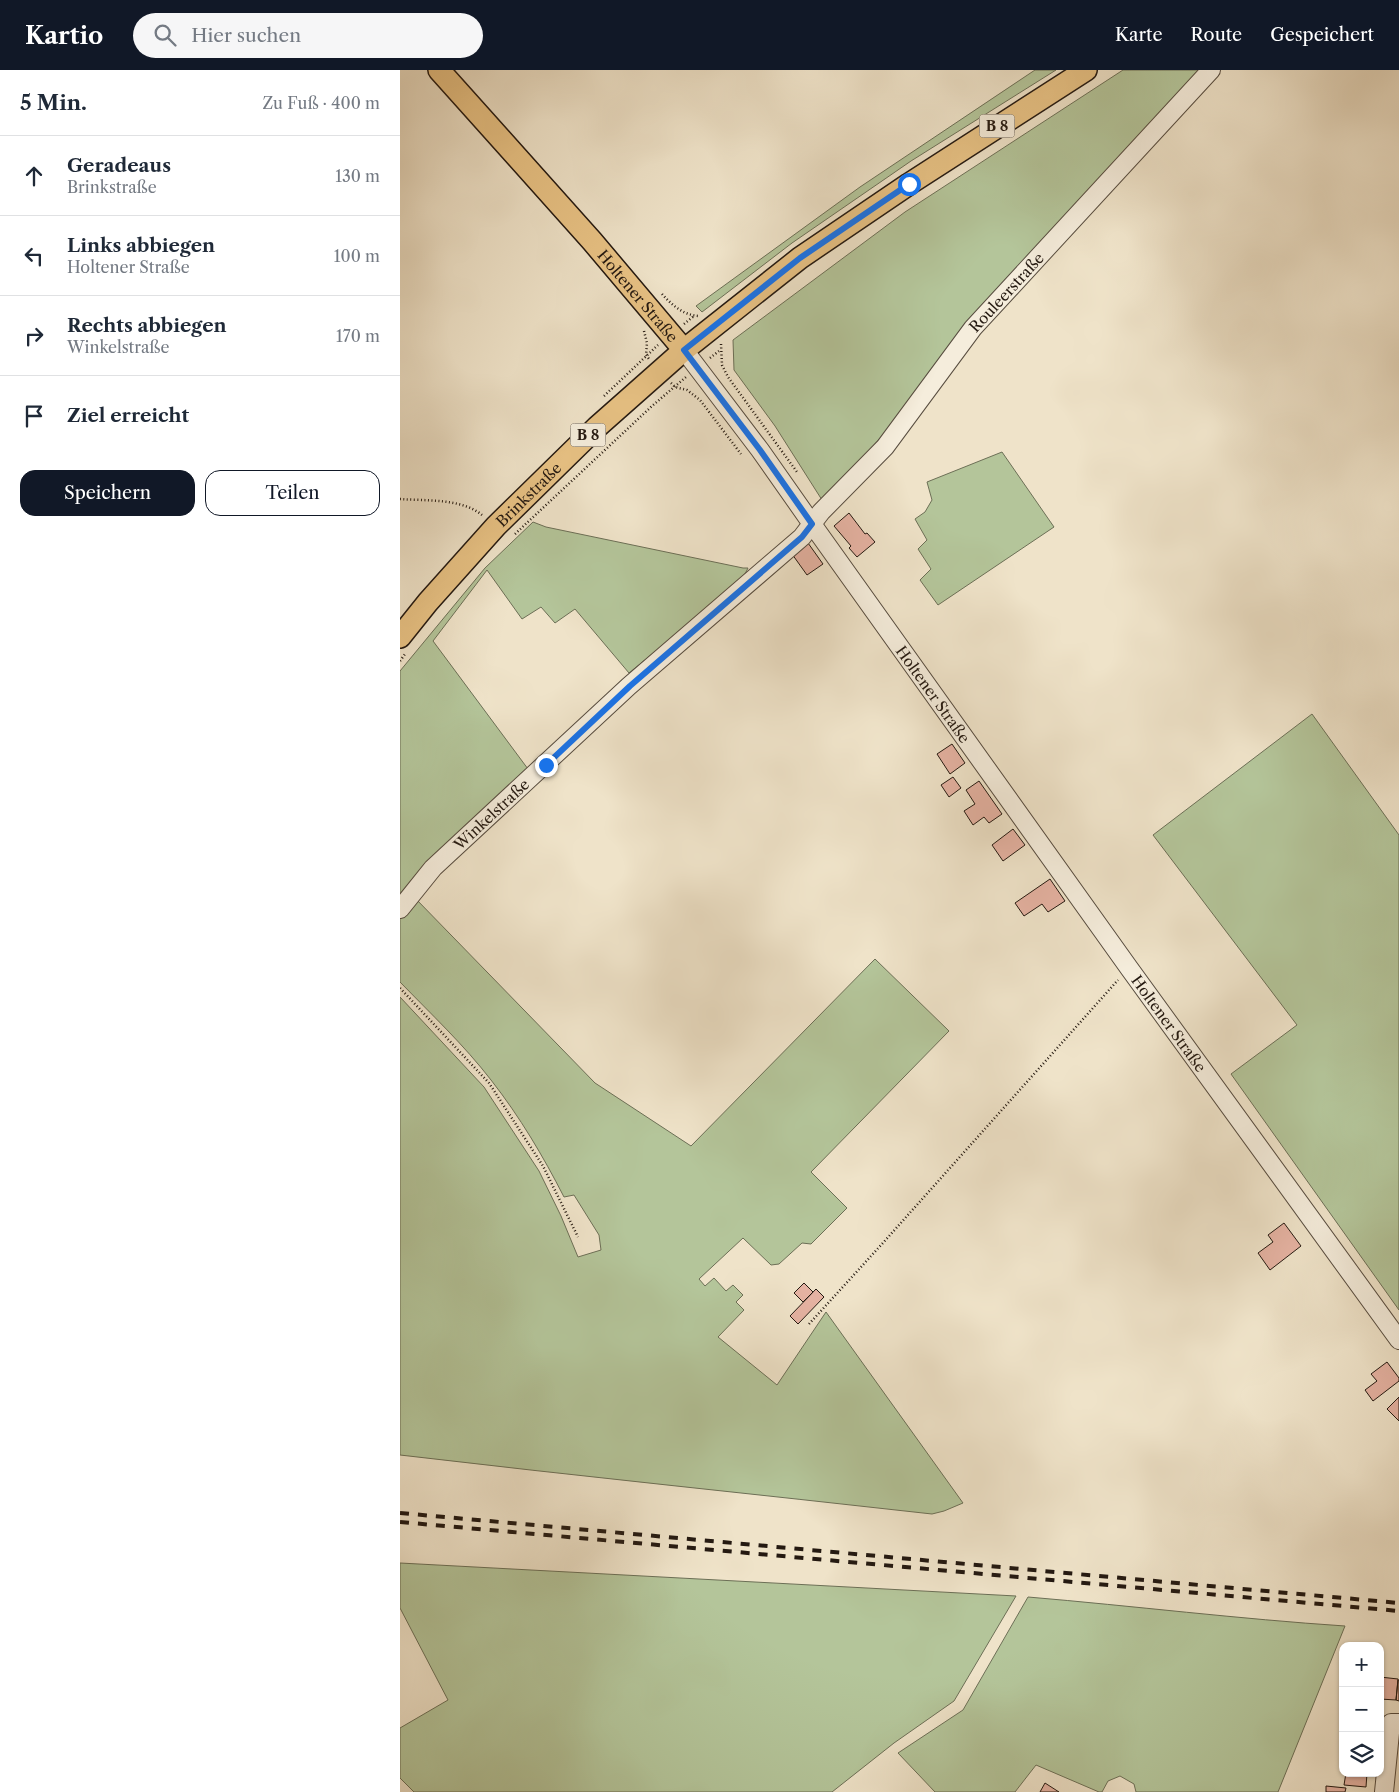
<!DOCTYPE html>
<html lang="de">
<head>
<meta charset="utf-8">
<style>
	:root { --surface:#fff; --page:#f6f6f7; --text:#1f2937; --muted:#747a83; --line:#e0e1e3; --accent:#111827 }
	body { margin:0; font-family:"Libre Caslon Text",serif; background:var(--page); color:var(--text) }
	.controls { position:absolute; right:15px; bottom:15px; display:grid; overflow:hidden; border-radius:10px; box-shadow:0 1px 4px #0004 }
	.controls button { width:45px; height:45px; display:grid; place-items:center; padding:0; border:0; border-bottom:1px solid var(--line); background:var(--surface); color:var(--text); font:25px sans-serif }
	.stop { position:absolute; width:15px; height:15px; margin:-11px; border:4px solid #1a73e8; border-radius:50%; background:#fff }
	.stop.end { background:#1a73e8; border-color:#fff; box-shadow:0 1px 5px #0008 }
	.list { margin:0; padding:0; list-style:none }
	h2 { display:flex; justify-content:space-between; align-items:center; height:65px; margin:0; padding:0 20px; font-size:21px }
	h2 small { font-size:16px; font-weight:400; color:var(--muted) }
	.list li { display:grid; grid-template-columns:32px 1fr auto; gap:15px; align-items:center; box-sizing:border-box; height:80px; padding:0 20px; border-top:1px solid var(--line) }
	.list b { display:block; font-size:19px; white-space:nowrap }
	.list p { margin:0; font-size:16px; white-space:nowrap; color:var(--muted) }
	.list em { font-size:16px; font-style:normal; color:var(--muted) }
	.actions { display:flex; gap:10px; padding:15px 20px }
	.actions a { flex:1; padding:11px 0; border:1px solid var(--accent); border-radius:15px; text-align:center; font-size:18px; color:var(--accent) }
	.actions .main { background:var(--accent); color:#fff }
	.icon { flex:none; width:28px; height:28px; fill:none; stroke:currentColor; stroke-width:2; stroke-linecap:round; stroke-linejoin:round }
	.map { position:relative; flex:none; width:999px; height:1722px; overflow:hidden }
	header { display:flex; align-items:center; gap:30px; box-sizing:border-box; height:70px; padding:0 25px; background:var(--accent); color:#fff }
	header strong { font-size:24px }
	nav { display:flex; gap:28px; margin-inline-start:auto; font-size:18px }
	.search { width:350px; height:45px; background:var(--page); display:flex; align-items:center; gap:12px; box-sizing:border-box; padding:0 18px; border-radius:28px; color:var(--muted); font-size:19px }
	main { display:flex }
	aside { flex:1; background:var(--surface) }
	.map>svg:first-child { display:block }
	.green { fill:#b4c59a; stroke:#6c6f56 }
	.building { fill:#e5b2a2; stroke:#241911 }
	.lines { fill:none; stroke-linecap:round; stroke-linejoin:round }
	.minor-casing { stroke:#574c3f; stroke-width:20 }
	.major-casing { stroke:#241911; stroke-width:24 }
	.path { stroke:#241911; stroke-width:2.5; stroke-dasharray:1 2.5; stroke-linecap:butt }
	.minor { stroke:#f5eddc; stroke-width:18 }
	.major { stroke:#e8c284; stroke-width:21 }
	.rail { stroke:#241911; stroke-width:4; stroke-dasharray:9 9; stroke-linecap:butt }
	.route { stroke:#1a73e8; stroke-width:6 }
	.labels { text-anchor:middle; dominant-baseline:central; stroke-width:5; stroke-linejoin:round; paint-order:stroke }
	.shield { fill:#f5eddc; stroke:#63594e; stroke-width:1 }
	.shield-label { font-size:14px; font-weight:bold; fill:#241911 }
	.street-label { font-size:15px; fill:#241911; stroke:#f5eddc }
</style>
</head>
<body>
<header>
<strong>Kartio</strong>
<div class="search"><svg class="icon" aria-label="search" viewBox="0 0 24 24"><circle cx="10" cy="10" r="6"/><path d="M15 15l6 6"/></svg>Hier suchen</div>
<nav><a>Karte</a><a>Route</a><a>Gespeichert</a></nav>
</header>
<main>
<aside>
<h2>5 Min.<small>Zu Fuß · 400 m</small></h2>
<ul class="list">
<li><svg class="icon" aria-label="ahead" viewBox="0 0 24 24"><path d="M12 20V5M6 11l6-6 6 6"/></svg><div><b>Geradeaus</b><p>Brinkstraße</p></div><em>130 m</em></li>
<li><svg class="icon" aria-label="left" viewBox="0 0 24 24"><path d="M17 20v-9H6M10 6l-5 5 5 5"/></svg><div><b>Links abbiegen</b><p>Holtener Straße</p></div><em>100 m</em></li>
<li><svg class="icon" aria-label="right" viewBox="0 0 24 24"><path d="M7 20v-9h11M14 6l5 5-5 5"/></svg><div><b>Rechts abbiegen</b><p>Winkelstraße</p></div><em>170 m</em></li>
<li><svg class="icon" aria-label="arrive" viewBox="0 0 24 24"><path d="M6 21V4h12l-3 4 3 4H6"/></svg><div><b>Ziel erreicht</b></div></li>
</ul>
<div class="actions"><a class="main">Speichern</a><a>Teilen</a></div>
</aside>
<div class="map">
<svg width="999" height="1722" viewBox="0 0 999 1722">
	<rect width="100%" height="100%" fill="#efe3c9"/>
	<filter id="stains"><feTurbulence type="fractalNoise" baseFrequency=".004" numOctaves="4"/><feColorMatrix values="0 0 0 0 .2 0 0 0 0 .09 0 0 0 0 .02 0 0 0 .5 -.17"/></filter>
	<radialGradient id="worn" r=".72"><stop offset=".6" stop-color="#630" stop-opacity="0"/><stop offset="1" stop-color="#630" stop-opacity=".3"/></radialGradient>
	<path class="green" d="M635,0H656L511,91L392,173L302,242L296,236L460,117Z
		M723,0H803L467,383L422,430L375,356L334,300L333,270L505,142Z
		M602,382L654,457L538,535L520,510L531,499L518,479L527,470L515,449L525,442L532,430L527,412Z
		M133,452L146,457L343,498H348L341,512L229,603L175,539L155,553L141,537L122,549L87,500L33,571L128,699L0,831V601L85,498Z
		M912,644L999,765V1240L831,1004L897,955L753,765Z
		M15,828L195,1013L291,1076L475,889L549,961L411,1102L447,1138L411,1174L402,1173L379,1194L371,1195L343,1168L299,1209L305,1216L314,1208L326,1221L333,1215L343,1225L336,1232L344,1240L318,1267L377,1315L426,1242L563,1433L544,1441L532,1444C355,1424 177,1406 0,1385V927L84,1017L139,1101L161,1146L178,1187L201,1180L199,1165L174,1125L164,1127C143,1086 120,1047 91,1010C64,975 31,944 0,912V847Z
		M0,1493L616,1526L554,1631L494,1673L432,1722H14L0,1708V1658L48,1630L0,1538Z
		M628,1527C734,1536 839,1549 945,1556L878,1722H736L734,1714L720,1706L708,1711L702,1722H699L636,1695L615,1722H535L498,1683L563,1640Z"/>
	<path class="building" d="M449,443L465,464L467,463L475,472L457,487L449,478L451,476L434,456Z
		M408,473L423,494L407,505L392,484Z
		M552,674L565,693L550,704L537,684Z
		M553,707L561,718L549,727L541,715Z
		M579,711L602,744L589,753L584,747L573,755L564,741L575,734L566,720Z
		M613,759L625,775L603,791L592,775Z
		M650,809L665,831L648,842L642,834L624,846L615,833Z
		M884,1153L901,1176L870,1200L858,1183L873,1172L868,1165Z
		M404,1213L413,1222L403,1232L394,1223Z
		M416,1219L424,1227L398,1254L390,1246Z
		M987,1292L999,1308V1311L973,1331L965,1320L977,1311L971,1304Z
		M999,1327V1351L987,1339Z
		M980,1607L998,1609L996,1630L980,1629Z
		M998,1610H999V1631L996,1630Z
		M946,1703H967L966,1717L944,1715Z
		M645,1713L659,1722H640Z
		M926,1716L946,1718L945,1722H926Z"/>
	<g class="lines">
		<defs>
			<g id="minor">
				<path id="s1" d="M284,280L360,380L412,454L729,898L999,1270"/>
				<path id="s2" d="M0,839L33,798L229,616L402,467L421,442L485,377L573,258L811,0"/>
				<path d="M984,1722L991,1653H999"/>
			</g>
			<g id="major">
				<path id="s3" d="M39,0L192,171L284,280"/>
				<path id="s4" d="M0,567L28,532L96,456L197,357L284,280L400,188L509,114L686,0"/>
			</g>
		</defs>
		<use href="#minor" class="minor-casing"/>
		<use href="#major" class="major-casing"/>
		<path class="path" d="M262,224C272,235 283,245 299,246
			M284,254L294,246
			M244,261L247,273L246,285L249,289
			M321,274L322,295L328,307L397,402
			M310,288L319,281
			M271,313L275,317L287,320L300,330L341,384
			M204,326L258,275
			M0,429C26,431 61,428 82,445
			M115,464L252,336L286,307
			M0,591L5,584
			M0,918L89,1013L143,1096L178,1167
			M409,1254L482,1174L718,910"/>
		<use href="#minor" class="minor"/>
		<use href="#major" class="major"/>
		<path class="rail" d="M0,1443L999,1533
			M0,1452L999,1541"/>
	</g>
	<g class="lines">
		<path class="route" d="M146,695L230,616L402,467L412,454L360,380L284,280L400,188L509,114"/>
	</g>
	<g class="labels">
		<g class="shield">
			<rect x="579.5" y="44.5" width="35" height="23" rx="4"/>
			<rect x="170.5" y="353.5" width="35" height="23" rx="4"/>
		</g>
		<g class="shield-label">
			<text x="597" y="56">B 8</text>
			<text x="188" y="365">B 8</text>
		</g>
		<g class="street-label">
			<text stroke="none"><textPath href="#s2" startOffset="868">Rouleerstraße</textPath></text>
			<text stroke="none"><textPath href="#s3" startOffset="301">Holtener Straße</textPath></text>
			<text stroke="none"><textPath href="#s4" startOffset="192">Brinkstraße</textPath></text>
			<text stroke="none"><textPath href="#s1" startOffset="425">Holtener Straße</textPath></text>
			<text stroke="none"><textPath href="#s2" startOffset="132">Winkelstraße</textPath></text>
			<text stroke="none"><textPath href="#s1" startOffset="830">Holtener Straße</textPath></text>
		</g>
	</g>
	<rect width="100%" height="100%" filter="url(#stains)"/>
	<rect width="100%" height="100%" fill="url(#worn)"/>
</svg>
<div class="controls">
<button>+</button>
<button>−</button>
<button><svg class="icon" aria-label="layers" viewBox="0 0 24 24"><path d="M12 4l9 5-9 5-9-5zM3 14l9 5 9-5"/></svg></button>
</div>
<div class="stop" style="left:509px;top:114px"></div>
<div class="stop end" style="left:146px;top:695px"></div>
</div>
</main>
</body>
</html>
